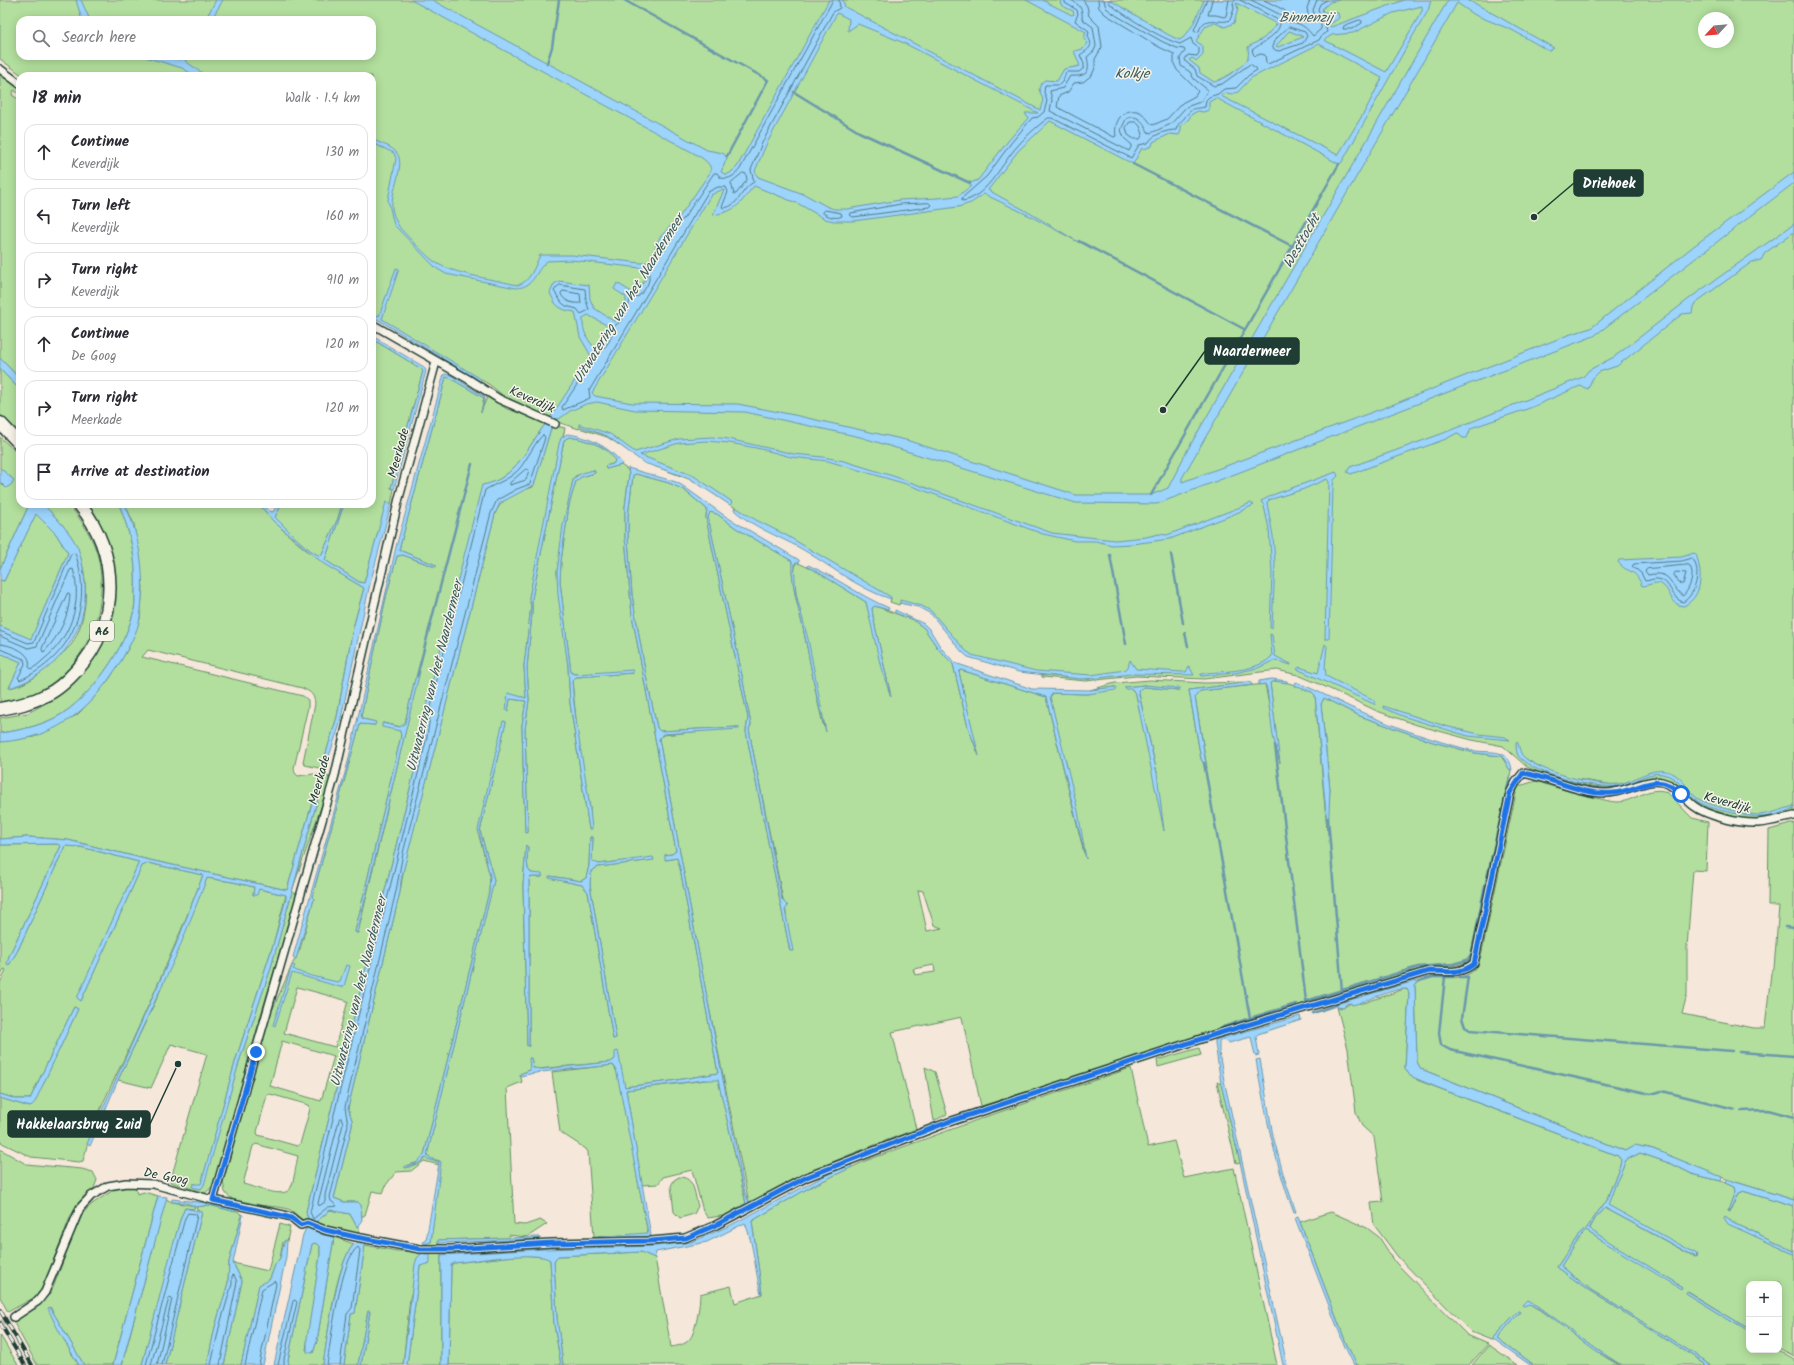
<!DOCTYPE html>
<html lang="en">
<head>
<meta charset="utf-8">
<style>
	:root { --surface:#fff; --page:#f2f2f3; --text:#2b2b33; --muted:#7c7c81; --line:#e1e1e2 }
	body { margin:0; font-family:Kalam,sans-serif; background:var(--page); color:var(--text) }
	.controls { position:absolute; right:12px; bottom:12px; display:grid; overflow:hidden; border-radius:8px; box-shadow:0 2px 10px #0003 }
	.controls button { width:36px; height:36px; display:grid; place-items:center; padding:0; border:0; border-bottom:1px solid var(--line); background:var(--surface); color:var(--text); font:20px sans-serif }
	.compass { position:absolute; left:1698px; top:12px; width:36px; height:36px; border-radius:50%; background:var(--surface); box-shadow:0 2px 10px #0003; rotate:244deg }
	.stop { position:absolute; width:12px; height:12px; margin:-9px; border:3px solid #1a73e8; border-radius:50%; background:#fff }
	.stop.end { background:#1a73e8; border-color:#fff; box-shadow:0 1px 4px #0008 }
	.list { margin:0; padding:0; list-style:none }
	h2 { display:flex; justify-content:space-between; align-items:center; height:52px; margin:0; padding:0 16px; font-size:17px }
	h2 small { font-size:13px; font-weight:400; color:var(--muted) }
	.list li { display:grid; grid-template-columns:26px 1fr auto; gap:12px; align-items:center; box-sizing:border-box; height:56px; margin:0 8px 8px; padding:0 8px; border:1px solid var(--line); border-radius:12px }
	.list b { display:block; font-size:15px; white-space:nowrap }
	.list p { margin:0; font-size:13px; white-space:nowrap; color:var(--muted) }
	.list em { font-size:13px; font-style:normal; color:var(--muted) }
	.icon { flex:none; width:22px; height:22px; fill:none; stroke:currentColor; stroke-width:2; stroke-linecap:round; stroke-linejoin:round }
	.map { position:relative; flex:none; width:1794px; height:1365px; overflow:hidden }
	.search { position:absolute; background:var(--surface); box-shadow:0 2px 10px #0003; left:16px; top:16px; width:360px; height:44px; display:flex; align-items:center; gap:10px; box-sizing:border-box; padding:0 14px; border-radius:12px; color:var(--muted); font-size:15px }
	.panel { position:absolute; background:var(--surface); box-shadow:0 2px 10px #0003; left:16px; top:72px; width:360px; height:436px; border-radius:12px }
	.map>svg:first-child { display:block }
	.green { fill:#b2df9d; stroke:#688e68; fill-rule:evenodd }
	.water { fill:#9dd4fc; stroke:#6b98ac; fill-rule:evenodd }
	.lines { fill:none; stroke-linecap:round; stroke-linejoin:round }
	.shore { stroke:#517984; stroke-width:1 }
	.stream { stroke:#6b98ac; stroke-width:2.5 }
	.minor-tunnel { stroke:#cac5b9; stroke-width:7; stroke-dasharray:7 3.5; stroke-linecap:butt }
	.minor-casing { stroke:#1f3d34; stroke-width:10 }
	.motorway-casing { stroke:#1f3d34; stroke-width:15 }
	.minor { stroke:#f7f3e8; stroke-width:7 }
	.motorway { stroke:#f7f3e8; stroke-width:12 }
	.rail-casing { stroke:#1f3d34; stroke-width:4 }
	.rail { stroke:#f7f3e8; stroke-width:2.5; stroke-dasharray:8; stroke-linecap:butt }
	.route { stroke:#1a73e8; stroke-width:5 }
	.labels { text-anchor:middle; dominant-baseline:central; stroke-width:3; stroke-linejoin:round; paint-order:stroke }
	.shield { fill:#f7f3e8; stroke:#60746a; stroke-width:1 }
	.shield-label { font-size:12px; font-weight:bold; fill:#1f3d34 }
	.street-label { font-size:13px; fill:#1f3d34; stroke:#f7f3e8 }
	.water-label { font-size:14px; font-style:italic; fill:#385b5c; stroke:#f7f3e8 }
	.leader { fill:none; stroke:#1f3d34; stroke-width:1.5 }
	.callout-dot { fill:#1f3d34; stroke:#f7f3e8; stroke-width:1.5 }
	.callout { fill:#1f3d34; stroke:#1f3d34; stroke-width:1.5 }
	.callout-label { font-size:14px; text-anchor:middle; font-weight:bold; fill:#fff }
</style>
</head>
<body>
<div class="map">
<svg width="1794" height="1365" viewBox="0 0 1794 1365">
	<rect width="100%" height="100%" fill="#f5e7da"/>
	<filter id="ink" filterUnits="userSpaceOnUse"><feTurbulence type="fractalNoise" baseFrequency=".025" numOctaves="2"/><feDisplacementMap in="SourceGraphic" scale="8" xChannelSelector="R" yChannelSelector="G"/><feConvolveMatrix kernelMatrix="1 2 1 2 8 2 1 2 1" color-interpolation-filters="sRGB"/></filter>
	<g filter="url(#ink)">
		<path class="green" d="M0,0H1794V808L1775,813L1757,816L1705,805L1739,814L1762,817L1794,809V812L1759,819L1738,818L1703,807L1690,798L1673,782L1662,778H1651L1613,789L1582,786L1557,780L1527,767L1503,746L1472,740L1417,725L1377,711L1317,683L1298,675L1277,670L1204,679L1136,676L1086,681L1042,677V675L1090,679L1035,673L970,657L933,614L925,608L900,603L899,605L890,602L891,599L811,552L763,526L694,481L649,464L607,437L579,428V429L554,421L555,419L511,402L490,385L372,315V76H23L0,59ZM1704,18H1728V42H1704ZM20,20H372V56H20ZM1516,744L1522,757L1547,771L1565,777L1613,785C1645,781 1664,755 1689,793C1679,780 1664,768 1647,775C1636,779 1628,786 1616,787C1582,789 1544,775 1518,755Z
			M0,72L20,88V95L14,90L12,95L20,100V379L0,358Z
			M372,339L420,368L423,371L391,488L394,489L391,504L387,502L364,583L359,582L325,560L344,504H372Z
			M0,369L20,390V435L0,416Z
			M446,377L450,378L484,398L481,412L487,397L507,409L547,422C527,447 521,470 490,484L429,694L423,736L306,1212L309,1222C299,1220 296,1212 288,1209C272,1204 234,1208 225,1192C224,1189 224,1185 223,1183L265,1027L292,965L300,949L314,899L312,897L360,724L375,725V722L363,719L361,716L386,597L397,556L403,555L435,567L436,565L399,550ZM419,673L358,933H357L355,932L401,736L400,731L383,723L401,727L405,723L415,679ZM297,987L348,1001L335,1047L284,1033ZM282,1041L334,1056L321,1101L270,1086ZM270,1094L309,1105L310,1109L300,1144L297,1146L258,1135L257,1132L267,1095ZM256,1144L298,1156C296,1164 294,1183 290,1189C283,1199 252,1186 243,1184L253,1146Z
			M552,425L565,428L529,598L531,606L524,666L526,698L508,694V711L510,699L526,701L522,725L525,832H528L525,729L529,700L527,668L532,613V598L564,440L569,437C583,439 610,446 615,461L613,464L605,466L606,469L621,465L628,470L629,475L625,507V537L632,615L676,851L672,854L665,855L666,860L677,858L680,868L718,1073L671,1081L625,1087L615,1059L611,1062L538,1069L533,1068L531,1058L530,1070L520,1074L522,1082L507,1088L514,1224L525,1225L540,1220L547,1224L527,1237L509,1235V1238L439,1240L438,1246L427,1247L424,1244L431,1242L440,1161L432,1159L427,1155L494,880L480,831L506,722L504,721L479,836L490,876L489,892L424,1155L416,1163L405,1166L406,1168L419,1163L425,1158L439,1162V1165L424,1161L411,1171L396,1172L386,1185L383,1193L372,1191L365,1215L361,1217V1206L358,1202H344L334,1198L352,1126V1120L348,1108L400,892L404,867L495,514C502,497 516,493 533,487ZM594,470L595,473L581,477L576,481L569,505L561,561L560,582L571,673L576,674L633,673L576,677L572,681L578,738L590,808L591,829H589L570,703L568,666L557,572L573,480L575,476ZM590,837H593L592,861L598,864L653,858V860L598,867L591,871L590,885L616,1038L613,1039L588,892L582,885L550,878V876L581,881L586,878L589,866ZM526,845L528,847L527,861L528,869L531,873L542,875V877H530L529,879V1046H527L523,885Z
			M0,437L20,456V504H25L28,507L0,569V482L6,488L14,480L0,468Z
			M636,474L669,483L684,490L707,509L706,518L748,718L746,731L749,747L790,951L785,904L783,900L751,741L749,729L751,725L740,665L708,517L710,512L717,514L736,528L792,561C791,590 801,614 806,642C812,671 816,699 824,727L796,594L794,575L796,562L816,571L866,602L890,692L873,617L872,608L875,606L913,620L924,628L939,650L953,664L968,727L977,751L961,681L959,672L961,670L1046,697L1084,853L1050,697L1053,693L1087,694L1115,687L1090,690L1115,683L1150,680L1205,683L1251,682L1189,690L1201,759L1207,768L1195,697L1199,691L1265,684L1279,759L1270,683C1282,677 1300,688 1312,692L1315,695L1327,830L1330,789L1321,704L1324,698L1360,716L1433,742L1475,753L1501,756L1511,771L1469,961C1455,968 1439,966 1424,969C1398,975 1372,984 1346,991C1224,1028 1103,1069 981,1106L962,1017L892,1032L916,1129L849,1155L798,1177L749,1203L705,987L659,739L663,735L739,727L660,731L657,728L646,676L632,595L628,539V516L633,475ZM1144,685L1179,690L1144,687L1138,689L1157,773L1136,695L1132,689L1125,687ZM918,890L923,891L934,925L942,928L927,931ZM934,965L935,972L915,975L913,969Z
			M42,504H68C81,519 93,537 98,557C110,609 87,666 38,692C26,698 13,700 0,703V653L22,662L9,688C27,685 40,674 53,662C59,656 66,651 71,645C89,618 89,579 78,550C72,533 55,516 42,504Z
			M85,504H119C131,535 137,560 135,593C135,600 135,608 133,614C123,650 98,686 69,709C50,724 23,730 0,733V718L28,713L57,697L76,679L94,659L108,629L114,596Z
			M125,504H259C289,541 323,564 364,588L353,628L337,717L323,763L324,769L305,765L303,762L315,704C314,694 311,692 302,688L148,650L142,657L303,696L308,700V707L294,768L295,773L298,776L313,774L328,776L330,781L292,891L297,895L261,1015L215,1182L210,1189L205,1193L170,1182L207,1054L171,1044L151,1088L118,1080L157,998L207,878L233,882L254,887L253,895L259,889L286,895L273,945L236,1059L201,1185L193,1184L201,1189L240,1059L270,971L323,780L319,779L287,890L145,859L68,840L28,837L0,839V742L34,737L77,715L92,700L110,678L128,649L140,619L143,587L134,524Z
			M282,504H342L338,518L321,556C310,554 284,527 275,517Z
			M36,513L56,534L68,553L31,640L0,626V580L4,581Z
			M1536,781C1555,788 1576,793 1596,798C1602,799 1610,802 1617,802C1635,802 1648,785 1667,792L1692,818L1708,822L1706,871L1693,870L1687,947V994L1682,1014L1754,1028H1765L1771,973L1774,968L1779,906H1768L1769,830L1794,823V1200L1726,1179L1653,1149C1642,1146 1635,1144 1625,1151L1446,1079L1421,1069L1417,1062L1415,986C1434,963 1469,996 1481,956L1516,793L1519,786Z
			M57,844L61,846L9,956V965L18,950L65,846L81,847L139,862L78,998L81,1001L142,866L148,863L203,875C181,933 156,989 130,1046C113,1083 92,1121 83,1161L79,1162L31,1157L0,1142V1098L30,1107L42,1086L78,1009L74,1007L30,1099H16L0,1094V983L6,970L4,969L0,976V845Z
			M1404,989H1407L1409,993L1405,1068L1417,1080L1618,1156L1621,1160L1620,1165L1607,1199L1587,1228L1578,1236L1557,1267L1587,1289L1707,1365H1621L1596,1349L1538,1306L1527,1301C1530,1306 1537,1307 1542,1311C1567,1329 1591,1350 1619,1365H1533L1497,1338L1520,1312L1518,1311L1491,1340L1471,1332L1466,1327L1398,1257L1374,1225L1371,1203L1383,1202L1374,1137L1362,1126L1356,1112L1348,1049L1337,1007L1340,1009L1351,1003H1364Z
			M1199,1048L1201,1055L1158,1067L1157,1060Z
			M613,1065L618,1074L648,1234L594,1237L588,1152L586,1149L560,1132L552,1072Z
			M925,1067L935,1072L947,1114L934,1121Z
			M1131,1068L1148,1147L1174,1141L1184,1178L1234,1168L1277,1365H563L557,1318L554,1262L558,1256L641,1252L655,1258L671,1347C677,1346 684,1345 689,1340C696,1333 700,1304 700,1294L731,1286L735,1303L762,1294L752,1221L812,1186L865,1161L985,1117Z
			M714,1079L718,1080L719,1083L746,1204L734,1210L735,1214L708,1218L703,1211L692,1170L663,1177L658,1184L642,1185L626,1090Z
			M1217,1082L1221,1084L1240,1162L1236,1163Z
			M0,1149L26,1164L82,1169L93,1172L97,1180L94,1188L81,1201L71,1215L43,1287L35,1297L8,1312L0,1297Z
			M1640,1153L1672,1164L1692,1174L1721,1181L1734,1187L1735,1191L1728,1211L1730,1212L1738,1193L1743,1191L1794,1207V1251L1733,1222L1726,1217L1729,1224L1794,1254V1356L1779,1348V1284H1749V1329L1687,1291L1685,1293L1749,1332V1350H1778L1794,1359V1365H1712L1591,1290L1561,1266L1579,1238L1586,1231L1682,1287L1589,1230L1595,1219L1605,1208L1695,1257L1697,1255L1607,1206L1617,1180L1626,1160Z
			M679,1177C695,1177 694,1193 698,1206L694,1214L680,1218L674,1212L671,1186L674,1180Z
			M135,1186L137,1194L144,1192L158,1196L113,1365H84L50,1307L70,1351L79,1365H37L13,1321L36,1308L51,1293L77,1225L83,1213L92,1204L115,1189Z
			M166,1199L172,1202L195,1206L194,1209L185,1208L181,1217L142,1365H122Z
			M209,1205L236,1212V1210L242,1215L229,1262L228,1283L215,1327L207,1365H165L202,1212L197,1210L196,1207Z
			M330,1210L350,1214L357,1227L359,1226V1236L314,1224Z
			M1331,1212L1367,1228L1379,1237L1396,1263L1467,1335L1488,1344L1469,1365H1357L1346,1343L1300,1222Z
			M280,1224L290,1227L287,1241L283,1242L280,1258L275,1265L270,1279L259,1286L241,1365H224L242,1281L233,1263L268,1271Z
			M334,1237L354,1244C335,1265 328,1335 323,1365H289L288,1360L312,1244L315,1243L320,1246V1256L306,1350L313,1353L317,1341Z
			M365,1245L397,1251H426L433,1254L441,1252V1365H407L420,1266L430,1263L423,1253L410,1298L403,1365H361L370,1312L368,1311L358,1365H344L351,1314L355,1313Z
			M522,1255L546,1257L550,1260L554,1324L561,1365H449L451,1265L454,1263Z
			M0,1335L18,1365H0Z
			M1489,1345L1518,1365H1472Z"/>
		<path class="water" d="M76,0H81L90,20H82Z
			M216,0H223L211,20H205Z
			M411,0H432L707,150L723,153L727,158L721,172L726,175L730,173L737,167L829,0H843L845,7L1040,110L1043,100L1039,89L1041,83L1045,80L1057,81L1064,69L1080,66L1074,51L1083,49L1088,43L1084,39L1086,32L1026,0H1042L1072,15L1074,14L1073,11L1062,6L1060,2L1061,0H1110L1167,34L1179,40C1190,36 1199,11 1204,0H1339L1330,2L1322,9L1323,12L1338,13L1339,18L1329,25L1331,27L1404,0H1431L1428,11L1411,39L1342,162L1339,164L1216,98L1209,102V110L1203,112L1198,111L1192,114L1188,120L1181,126V131L1179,135L1170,134L1153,142L1152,146L1144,149L1142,148L1133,164L1050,121L1018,151L988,190L1028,212L1080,243L1030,216L984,194L971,203L958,207L853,221H834L825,219L799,204L754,186C738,205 739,210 713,215L724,190L719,191L711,195L592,393L595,396L632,403L738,404L794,415L906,440L1076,495H1151L1168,488L1188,449L1448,0H1467L1476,4L1554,48L1549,51L1512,30L1475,15L1457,3L1182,478V482L1389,406L1568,335L1591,328L1695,245L1794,172V183L1594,336L1157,504L1076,503L860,437L745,412L635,410L597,402L586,404L570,411L559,419L550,418L591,356L580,337L575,312L565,310L559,307L555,303L550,293L554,284L559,281L589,285L590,299L594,308L615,322L626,304V297L614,289L617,283L635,294L647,277L646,273L641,268L571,260L547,261C534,272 535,287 516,288L446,274L436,268L394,225L388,200L396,159L394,153L372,143V139C379,143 391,146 396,152C407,164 390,192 392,208C393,215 396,222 400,228C407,236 429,259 438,264C456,274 496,280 517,285C530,283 535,266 540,255H572L641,263L649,262L660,237L680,216L711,171C711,161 698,156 690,151ZM1236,3L1277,24L1264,38L1248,47C1248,50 1249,54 1248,57C1247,65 1222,80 1214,82L1200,73L1199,68L1189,60L1192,58L1197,61L1203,55V46L1196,41L1205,27L1215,23L1225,27L1234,23L1238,9ZM1422,6V11L1386,72L1324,40L1332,35L1353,33L1393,13ZM837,13L849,19L848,31L858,24L904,43L1038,113H1025L1028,118L1008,141L978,180L970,183L971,186L958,196L937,198L900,200L847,209H834L826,206L806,195L758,177L755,171L766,145ZM1289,31L1302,36L1303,37L1278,47L1276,46ZM1319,44L1382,78L1365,111L1338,155L1221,96L1226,93L1232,94L1238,92L1251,78ZM588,315L610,327V332L597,350C588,341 582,332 583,318Z
			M142,56H167L180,60L184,56H189L185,61L207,76H195L182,68Z
			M1794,224V232L1765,253L1761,260L1752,262L1695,303L1693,307L1692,313L1682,314L1617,366L1599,372L1592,379L1588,389L1580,386L1530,408L1471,428L1467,438H1463L1457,433L1446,439L1351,474L1347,472L1350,467L1441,434L1583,377L1589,370L1614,357L1694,295Z
			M396,268L399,269L382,319L481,379L480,381L372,316V313L379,316Z
			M372,336L424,367L426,371L394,489L391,488L423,371L420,368L372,339Z
			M0,358L20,379V390L0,369Z
			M444,374L451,375L485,397L481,413L484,398L450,378L446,377L399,550L436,565V567L403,555L397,556L386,597L361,716L363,719L376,722L375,725L360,724L312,897L314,899L296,959L293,957L348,762L396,547Z
			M547,422L552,425L534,485L500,503L495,514L401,880L400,892L348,1108L352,1120V1126L334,1198L344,1202H358L361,1205L362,1220L357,1227L350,1214L330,1210L314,1224C315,1235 324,1235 334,1237L317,1341L313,1353L307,1352V1338L320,1256V1246L315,1243L312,1244L288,1360L289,1365H274L303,1235L309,1222L306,1212L423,736L429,694L482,485C516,480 528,445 547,422Z
			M579,424L610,434L635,452L679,439L712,437L728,439L794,454L823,457L844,461L896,477L1052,533L1115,540L1146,537L1159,534L1167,535L1251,503L1254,505L1232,515L1170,539L1132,544L1112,545L1095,541H1075L1043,534L906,484L828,461L791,457L761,449L730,443L706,441L679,443L640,455L694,476L731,501L732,504L730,505L689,478L644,463L607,436L579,426Z
			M567,434C588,436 609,447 622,463L621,465L606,469L605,466L613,464L615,461C610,446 583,439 569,437L564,440L532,598V613L527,668L529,700L525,729L528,833L525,832L522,725L526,701L510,699L508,711L506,710L508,693L526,698L524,666L531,606L529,598L559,444L561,438Z
			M0,468L14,480L11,485L6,488L0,482Z
			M628,468L676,482L683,486L725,516L799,560V563L796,562L794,565L796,594L808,639L826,732C817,702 812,672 806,642C801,614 791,590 792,561L736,528L717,514L710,512L708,517L740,665L751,725L749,729L751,741L782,900L788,906L785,910L793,951H790L749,747L746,731L748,718L706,518L707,509L684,490L669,483L636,474L633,475L628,516V539L632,595L646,676L657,728L660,731L739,727V729L663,734L659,739L705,987L745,1193L749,1202L759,1198V1200L734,1212V1210L746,1203L718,1080H703L626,1090L651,1236L593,1239L594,1237L648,1233L616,1069L613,1065C582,1069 550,1069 520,1076V1074L530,1070L529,1058H531L533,1068L543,1069L611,1062L615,1059V1052L618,1051L625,1087L671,1081L718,1073L680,868L677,858L665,860V855L672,854L676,851L632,615L625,537V507L629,475Z
			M594,470L595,473L581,477L576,481L569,505L561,561L560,582L571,673L576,674L633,670V673L576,677L572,681C575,731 588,780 592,829H589L570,703L568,666L558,595L557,572L563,525L573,480C578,473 586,472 594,470Z
			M1336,472L1338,476L1334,480L1333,486L1329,639H1325L1329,482L1327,479L1304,489L1269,500L1267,503L1273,536L1275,563L1272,628H1270L1272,572L1269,529L1264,506L1261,501L1275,494Z
			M386,502L391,504L369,588L339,727L326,765L323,763L337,717L353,628L364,588L324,564L273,521L259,504H263L269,511L273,512L278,504H282L275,517C284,526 310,554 321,556L338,518L342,504H344L325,560L359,582L364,583Z
			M25,504L44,505C56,518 70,531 78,548C81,556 83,567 84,575C92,628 59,673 9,688L21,662L0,653V626L31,639L68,553L56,534L36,514L4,581L0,580V569L28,507Z
			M119,504H125C141,540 146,577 140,617C138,632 128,648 121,661C91,709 59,738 0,742V733C23,730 50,724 69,709C98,686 123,650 133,614C135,608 135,600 135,593C137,560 131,535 119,504Z
			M737,508L756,520L784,534L891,597V599C860,590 828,564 800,548C778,536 753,527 735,511L734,509Z
			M1694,553L1696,554C1702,572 1704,595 1684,606C1670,606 1671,589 1661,584C1655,581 1648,586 1642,586C1634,566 1628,575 1618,562L1619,560L1682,557Z
			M808,565C836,577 860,596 889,608L888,610L875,606L872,608L873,617L891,697L881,668L866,602L816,571L807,567Z
			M900,600L922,606L931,611L965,650L972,655L1036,671L1091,675L1125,670L1128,667L1130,660L1136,669L1182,672H1186L1189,666L1194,675L1131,674L1099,678L1081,679L1019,672L968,657L962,652L931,614L918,607L900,603Z
			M895,610L924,624L930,630L941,648L955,663L1032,689L1090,690L1116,687V690L1087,694L1053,693L1050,697L1078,811L1086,859L1046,697L961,670L959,672L961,681L979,756L968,727L953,664L939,650L924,628L913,620L895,613Z
			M1270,634L1272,635L1275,656L1291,664V665L1275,660L1258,668L1235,673L1201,676L1200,675C1204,672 1212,673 1218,672C1234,671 1261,669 1272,656Z
			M1325,644L1327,646L1325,667L1326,676L1374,700L1376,705L1297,669L1299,667L1318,673Z
			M420,671L357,933L355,932L401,736L400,731L382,727V723L400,727L405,723L415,679Z
			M1272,679L1287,681V683L1275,681L1270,683L1280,763L1273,736L1267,688L1265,684L1259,685V681Z
			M1251,682L1252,685L1200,691L1195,697L1207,770L1201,759L1189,690Z
			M1296,682C1321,692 1344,705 1368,715C1395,727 1424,737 1452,745C1460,747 1468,750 1476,751C1492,753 1509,748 1512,770L1509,769L1504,759L1501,756L1475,753L1433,742L1360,716L1324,698L1321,704L1330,789L1328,835L1315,695L1312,692L1294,686Z
			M1144,685L1180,688L1179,690L1144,687L1138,690L1157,773L1164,831L1136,695L1132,689H1125V687Z
			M1383,706L1445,726L1479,734L1505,737L1510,740L1468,736L1405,717L1383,708Z
			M503,721L506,722L480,831L494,880L492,889L427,1155L432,1159L441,1162L431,1242L424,1244L423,1242L426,1241L439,1163L425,1158L419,1163L405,1168V1166L416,1163L424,1155L489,892L490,876L478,830Z
			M1516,742L1518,743C1519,747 1520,752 1522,755C1535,771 1599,787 1619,784C1636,781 1648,768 1666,771C1682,774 1686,789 1697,798C1706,805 1748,815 1759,815C1771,814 1783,809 1794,806V809C1784,812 1773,817 1762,817C1748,817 1708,809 1697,801C1684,791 1679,777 1662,774C1646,771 1634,785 1619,786C1595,789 1535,775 1519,757C1516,753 1516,747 1516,742Z
			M319,779L323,780L270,971L240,1059L204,1185L201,1189L192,1187L193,1184H201L236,1059L273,945L286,899V895L259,889L257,895H253L254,887L233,882L207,878L177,954L118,1080L90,1146L87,1144L178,940L203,875L148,863L142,866L81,1001L77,998L139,862L81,847L65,846L18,950L9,965L7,964L9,956L61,846L57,844L0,845V839L28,837L68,840L145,859L287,890Z
			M590,837H593L592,861L599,864L653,857L654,860L598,867L591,871L590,885L616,1038L613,1039L588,892L582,885L549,878V876L581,881L586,878L589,866Z
			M526,845L528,847L527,861L528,869L531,873L542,874V877H531L529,879V1046H527L523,885Z
			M292,965L295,966L293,969L304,974L337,982L340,981L346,965L350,966L344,986L340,987L292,973L275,1026L273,1025Z
			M1415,981H1419L1415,986L1417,1062L1421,1069L1625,1151L1635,1145L1653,1149L1722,1177L1721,1181L1692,1174L1672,1164L1640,1153L1626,1160L1617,1180L1608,1205L1697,1254L1696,1257L1605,1208L1595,1219L1589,1229L1682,1287L1681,1289L1586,1231L1579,1238L1561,1266L1591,1290L1712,1365H1707L1701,1361L1587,1289L1557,1267L1578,1236L1587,1228L1607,1199L1620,1165L1621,1160L1618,1156L1436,1087L1410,1076L1405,1068L1409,993L1407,989C1391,988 1368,1002 1352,1005L1351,1003L1346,1004L1344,1008L1337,1007L1336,1004Z
			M74,1007L78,1009L35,1102L30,1107L0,1098V1094L16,1099H30Z
			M1300,1016L1301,1020L1258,1034L1256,1037L1259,1055L1255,1056L1251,1037L1229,1043L1224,1040L1219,1041V1053L1224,1080L1287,1365H1283L1240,1162L1221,1084L1215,1043V1040Z
			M1260,1059L1273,1136L1284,1177L1296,1212L1294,1213C1275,1164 1265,1112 1256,1060Z
			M851,1164L852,1167L812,1186L752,1221L762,1294H761C755,1271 754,1245 745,1223L707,1242L656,1252L655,1258L641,1252L558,1256L554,1262L557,1318L563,1365H561L554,1324L550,1260C538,1250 473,1261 454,1263L451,1265L449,1365H441V1255L543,1249L655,1246L691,1242L729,1226L832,1172Z
			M1726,1179L1794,1200V1207L1743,1191L1738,1193L1729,1212L1728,1211L1735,1191L1734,1187L1725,1183Z
			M158,1196L167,1197L126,1349L122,1365H113Z
			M172,1199L215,1204L236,1210V1212L209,1205L196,1207L187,1203L172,1202Z
			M185,1208L202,1212L165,1365H142L171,1252L181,1217Z
			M242,1215H243L233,1263L242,1281L224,1365H207L215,1327L228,1283L229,1262Z
			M1725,1216L1733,1222L1794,1251V1254L1728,1224L1724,1218Z
			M1298,1217L1346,1343L1357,1365H1354L1345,1347L1295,1218Z
			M539,1237V1239L438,1243V1240Z
			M285,1240L287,1241L286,1257L263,1365H241L259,1285L270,1279L275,1265L280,1258Z
			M357,1243L365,1245L355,1313L351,1314L344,1365H323C326,1345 339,1247 357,1243Z
			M422,1253L430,1255V1263L420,1266L407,1365H403L415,1264L417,1258Z
			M1686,1291L1749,1329V1332L1685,1293Z
			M1527,1300L1538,1306L1596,1349L1621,1365L1595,1351L1540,1309L1529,1304L1524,1306L1522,1305Z
			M50,1307L84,1365H79C68,1347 56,1328 48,1308Z
			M368,1311H370L361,1365H358Z
			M1518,1311L1520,1312L1497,1338L1533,1365H1530L1495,1340H1491Z"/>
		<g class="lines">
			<path class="shore" d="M833,0L740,169C735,175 730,180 721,178L717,173H714L684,218L664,240L652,264L647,267C652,280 648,286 639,296L630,298C629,308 623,322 614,326C614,336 605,351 595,354L594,359L562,407L563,410L590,398L589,391L708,192L718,187H726L728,192L722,207L724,208C740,206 741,188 754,182L751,170L762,143L833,12L840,8L839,0
				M1065,0V3L1077,10L1078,14L1075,21L1089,31L1088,37C1095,47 1087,50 1080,55L1084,64V68L1079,72H1066L1063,81L1059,85H1045L1044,92L1047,101L1044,112L1038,117L1032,118L1011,143L987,176L962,198V201C984,199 1001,166 1014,150C1024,138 1036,127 1048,118H1052L1131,158L1139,145L1148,143C1152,135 1166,130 1176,130C1178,122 1181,123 1185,117C1195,105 1192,110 1205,107L1206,100L1209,97L1218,94L1224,89L1236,88L1249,75L1257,70L1256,68L1250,64L1222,84L1214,86L1197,76L1195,69L1186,62L1185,59L1188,55L1197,56L1199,53V48L1193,44L1191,38L1180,44C1162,39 1125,16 1110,4L1109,0
				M1071,0C1080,5 1083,9 1082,19L1093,27L1096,46L1094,51L1087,57C1091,73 1086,77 1070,76L1063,88L1050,91L1052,100L1050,111L1129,151L1132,145L1124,138L1121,130L1126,119C1137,113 1144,122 1148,132L1151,133L1171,124L1186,107L1200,102L1208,90L1194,79L1190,72L1181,66L1180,58L1185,51L1184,49L1177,48L1163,42L1117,16L1106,8L1104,0
				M1083,0L1087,6L1089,16L1099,26L1102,47L1095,59V68L1092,75L1083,82L1074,83L1068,92L1059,96L1057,107L1114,137L1116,136C1113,121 1124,106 1140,112C1146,115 1148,122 1153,125L1167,119L1182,103L1195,96L1198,91L1177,70L1174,64V54L1159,47L1105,14L1099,8L1098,0
				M1207,0L1194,30L1195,32L1199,31C1205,13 1219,25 1230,20L1234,9L1233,3L1235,0
				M1212,0L1208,15H1216L1224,17L1226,16L1229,0
				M1240,0L1280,21C1282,33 1260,44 1252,50L1254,56L1261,54L1265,55L1266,63L1268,64L1319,40L1322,35L1327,32L1325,25L1328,19L1320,15L1318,9L1320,4L1327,0
				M1251,0L1281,15L1287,22C1300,22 1306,27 1313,36L1321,29V22L1315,17L1313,10L1317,0
				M1264,0L1284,10L1290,16L1307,21L1309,20L1307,8L1310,0
				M1360,20L1362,21V23L1352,29H1343L1344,26Z
				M1289,27L1305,32L1307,36L1303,43L1279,51L1275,50L1272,47L1274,41Z
				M1130,122H1136L1140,126L1143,134L1140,139H1134L1128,135L1126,128Z
				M743,173L746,174L747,180L736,194H734L731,183Z
				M929,203L931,205L929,207L853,217L850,215L851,213L901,204Z
				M825,210L841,213L842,216C837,219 828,217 823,213Z
				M560,285L585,289L586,300L589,310L581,314L577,309L566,306L562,303L554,291L557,287Z
				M563,291L580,294L581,303C574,304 564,302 561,294Z
				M543,435L545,437L544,441L530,484L517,489L497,500L491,513L403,853L396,891L345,1107L348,1125L330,1197L331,1201L337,1206L328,1207L313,1219L310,1212L427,737L433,695L485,490C496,483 510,480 520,468C526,461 537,439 543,435Z
				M526,469L529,470L526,480L510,485V483Z
				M1692,558C1702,569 1696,595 1683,602C1671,599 1671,580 1658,579C1653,578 1649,581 1645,581L1641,573L1632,566L1634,564L1682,561Z
				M1689,565C1696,573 1690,589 1683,596C1668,585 1673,570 1648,575L1645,571L1647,569Z
				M1676,572L1686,573L1683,584H1680L1674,575Z
				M68,593L70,594C69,617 60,634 45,651L43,652L42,649Z
				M0,631L28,643L34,642L71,554L75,553C94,606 71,658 20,680L18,678L25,664L24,659L0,649
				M0,636L28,648L37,646L70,570L73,569C83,603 70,639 43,660C39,664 35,667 31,669L29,667C33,653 12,645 0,644
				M341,1118L343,1124L325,1195V1202L319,1206L318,1203L339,1120Z
				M146,1365L185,1218L188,1213L196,1214L197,1216L162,1365
				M151,1365L169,1298L171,1297L172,1299L157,1365
				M211,1365L219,1328L232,1284V1276L234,1275L237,1282L220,1365
				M245,1365L262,1289L275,1281L276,1284L259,1365
				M278,1365L293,1301L295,1300L297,1302L284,1359V1365
				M327,1365C330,1344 341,1257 358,1247L360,1250L352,1308L347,1314L340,1365"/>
			<path class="stream" d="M624,0L768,80L727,156
				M547,63L552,47L559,0
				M794,92L859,132L970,183
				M1133,164L1292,246
				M1079,241L1244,329
				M1151,495L1339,164
				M1171,554L1183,623
				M1110,555L1126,644
				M1185,633L1188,646
				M417,676L472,464
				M1275,745L1306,1001L1418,967L1453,964L1467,960L1472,953L1483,895L1510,777
				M1204,763L1250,1018L1296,1004
				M1328,818L1342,991
				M1785,927L1794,928
				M1453,977H1445L1439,1033L1441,1045L1450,1050L1651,1094L1662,1091L1735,1109
				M1460,977H1468L1462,1018L1465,1027L1470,1030L1732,1051
				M1419,981L1433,977H1445
				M1313,1013L1336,1005
				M1223,1027L1250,1018
				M1739,1052L1794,1056
				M1741,1111L1768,1110L1794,1117"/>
			<path class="minor-tunnel" d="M0,1324L14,1317"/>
			<defs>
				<path id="minor" d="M0,69L20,84
					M372,324L468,379L499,399L555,424
					M213,1200L335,775L399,498L436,362
					M14,1317L38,1301L45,1292L80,1208L91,1196L108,1186L126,1183L153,1184L213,1200L284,1215L291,1217L301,1225L307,1223L325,1230L356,1237L420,1249H451L551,1243L651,1241L685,1238L716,1225L807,1177L949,1122L1213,1035L1429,971C1445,971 1461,975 1474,963L1510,793L1516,782L1523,773C1551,778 1577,793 1606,793C1625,793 1645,778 1662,782C1676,785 1683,798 1694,806C1707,816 1741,824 1758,823C1770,822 1782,819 1794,816"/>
				<path id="motorway" d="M0,423L20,444
					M0,709C16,706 31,703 46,695C58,690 68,680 77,670C120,623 120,553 79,504"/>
			</defs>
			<use href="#minor" class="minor-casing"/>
			<use href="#motorway" class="motorway-casing"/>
			<use href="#minor" class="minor"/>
			<use href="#motorway" class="motorway"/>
			<defs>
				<path id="rail" d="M0,1310L32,1365
					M0,1323L25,1365"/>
			</defs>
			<use href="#rail" class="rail-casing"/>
			<use href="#rail" class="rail"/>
		</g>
	</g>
	<g class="lines" filter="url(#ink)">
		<path class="route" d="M256,1052L213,1200L284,1216L291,1218L301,1225L307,1223L325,1230L356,1237L420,1249H452L551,1243L651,1241L686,1238L716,1225L807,1177L948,1122L1213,1035L1429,971C1445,971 1461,975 1474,964L1510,793L1523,773C1553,778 1582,796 1613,793C1640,791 1657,769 1681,794"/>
	</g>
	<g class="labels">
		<rect class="shield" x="90" y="621" width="24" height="20" rx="3"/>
		<g class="shield-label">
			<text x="102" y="631">A6</text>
		</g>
		<g class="street-label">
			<text transform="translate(532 400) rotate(24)">Keverdijk</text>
			<text transform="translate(399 453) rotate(-75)">Meerkade</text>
			<text transform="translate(320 780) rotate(-75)">Meerkade</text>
			<text transform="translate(1727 803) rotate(16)">Keverdijk</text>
			<text transform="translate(166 1177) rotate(11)">De Goog</text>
		</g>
		<g class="water-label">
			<text x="1306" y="18">Binnenzij</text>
			<text x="1132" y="74">Kolkje</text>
			<text transform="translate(1302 241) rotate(-60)">Westtocht</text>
			<text transform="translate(629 299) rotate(-58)">Uitwatering van het Naardermeer</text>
			<text transform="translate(435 676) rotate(-76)">Uitwatering van het Naardermeer</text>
			<text transform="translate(359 991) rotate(-76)">Uitwatering van het Naardermeer</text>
		</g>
	</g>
	<path class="leader" d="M1534 217L1574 183M1163 410L1205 351M178 1064L150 1124"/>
	<g class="callout-dot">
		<circle cx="1534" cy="217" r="4"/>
		<circle cx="1163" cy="410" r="4"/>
		<circle cx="178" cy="1064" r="4"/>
	</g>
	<g class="callout">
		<rect x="1574" y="170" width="69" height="26" rx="4"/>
		<rect x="1205" y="338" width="94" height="26" rx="4"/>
		<rect x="8" y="1111" width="142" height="26" rx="4"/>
	</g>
	<g class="callout-label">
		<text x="1609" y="188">Driehoek</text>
		<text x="1252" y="356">Naardermeer</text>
		<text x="79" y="1129">Hakkelaarsbrug Zuid</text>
	</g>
</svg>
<div class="controls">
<button>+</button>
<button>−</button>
</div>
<svg class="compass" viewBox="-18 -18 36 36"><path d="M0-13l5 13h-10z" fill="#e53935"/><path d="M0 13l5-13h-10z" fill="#7c7c81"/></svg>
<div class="stop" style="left:1681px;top:794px"></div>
<div class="stop end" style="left:256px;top:1052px"></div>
<div class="search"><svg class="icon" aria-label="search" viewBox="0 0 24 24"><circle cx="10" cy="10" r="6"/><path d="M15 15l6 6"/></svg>Search here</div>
<section class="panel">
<h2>18 min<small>Walk · 1.4 km</small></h2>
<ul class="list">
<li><svg class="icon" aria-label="ahead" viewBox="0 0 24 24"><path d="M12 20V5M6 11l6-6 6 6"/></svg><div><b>Continue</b><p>Keverdijk</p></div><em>130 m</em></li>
<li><svg class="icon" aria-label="left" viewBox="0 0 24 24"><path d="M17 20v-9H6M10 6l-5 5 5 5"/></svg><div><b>Turn left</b><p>Keverdijk</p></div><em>160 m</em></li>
<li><svg class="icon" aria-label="right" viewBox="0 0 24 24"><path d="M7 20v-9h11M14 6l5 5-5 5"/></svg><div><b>Turn right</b><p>Keverdijk</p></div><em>910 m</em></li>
<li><svg class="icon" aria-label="ahead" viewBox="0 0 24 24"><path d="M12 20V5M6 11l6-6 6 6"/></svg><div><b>Continue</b><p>De Goog</p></div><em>120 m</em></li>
<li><svg class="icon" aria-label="right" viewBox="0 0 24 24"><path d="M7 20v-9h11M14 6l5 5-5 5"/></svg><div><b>Turn right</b><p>Meerkade</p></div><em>120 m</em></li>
<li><svg class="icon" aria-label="arrive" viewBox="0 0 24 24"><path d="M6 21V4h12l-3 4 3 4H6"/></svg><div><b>Arrive at destination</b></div></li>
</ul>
</section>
</div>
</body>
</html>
